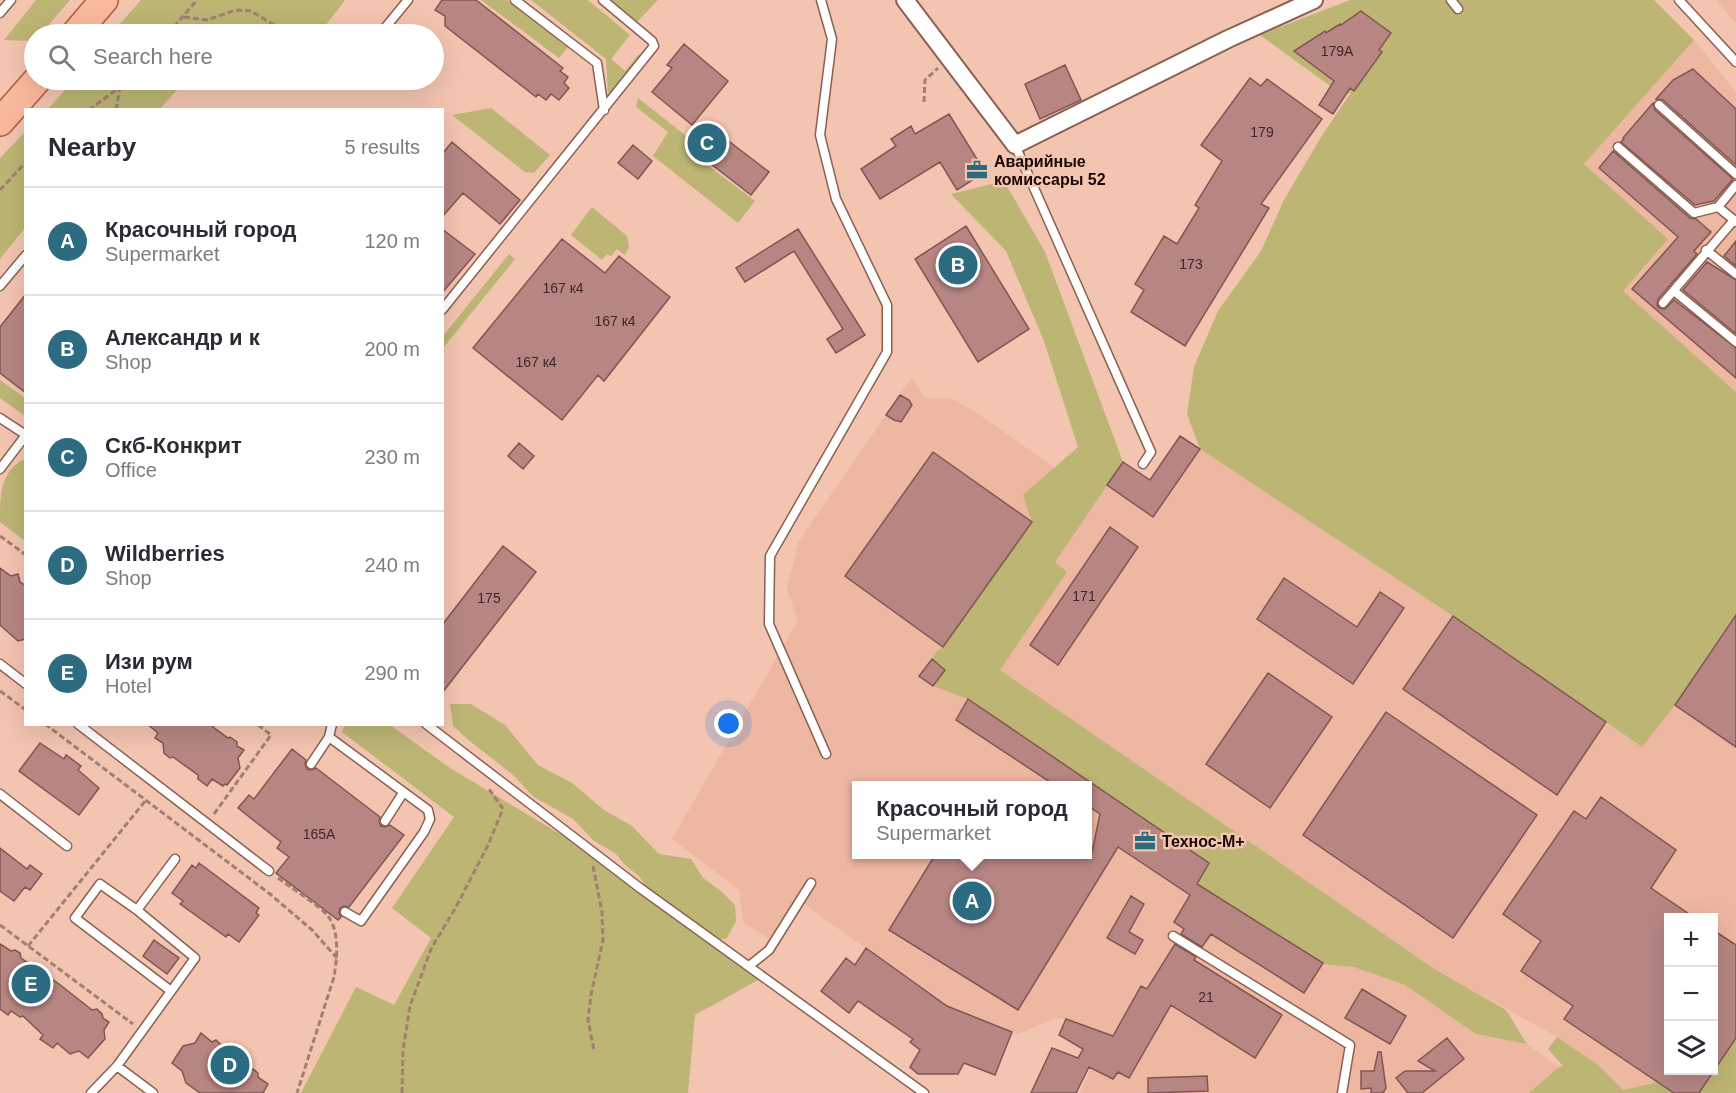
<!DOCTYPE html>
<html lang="en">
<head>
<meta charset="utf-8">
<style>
	:root { --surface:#fff; --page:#f7f7f7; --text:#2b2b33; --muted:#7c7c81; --line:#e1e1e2; --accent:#2c6b80 }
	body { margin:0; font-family:Helvetica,sans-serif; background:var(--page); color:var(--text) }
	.controls { position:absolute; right:18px; bottom:18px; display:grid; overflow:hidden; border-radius:0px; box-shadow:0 6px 24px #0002 }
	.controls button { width:54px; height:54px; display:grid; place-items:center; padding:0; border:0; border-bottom:2px solid var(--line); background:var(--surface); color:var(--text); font:30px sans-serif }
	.you { position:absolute; left:729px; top:724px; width:21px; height:21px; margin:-15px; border:4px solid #fff; border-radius:50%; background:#1a73e8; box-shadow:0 0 0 9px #1a73e833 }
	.badge { display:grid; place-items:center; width:39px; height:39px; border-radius:50%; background:var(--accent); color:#fff; font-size:20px; font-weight:700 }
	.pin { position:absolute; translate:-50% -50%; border:3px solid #fff; box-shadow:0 2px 6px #0006 }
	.popup { position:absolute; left:852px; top:781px; width:240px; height:78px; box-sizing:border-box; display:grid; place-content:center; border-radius:0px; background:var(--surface); filter:drop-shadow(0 2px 4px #0005); font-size:20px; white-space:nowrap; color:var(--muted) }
	.popup b { font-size:22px; color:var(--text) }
	.popup::after { content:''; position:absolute; left:50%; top:100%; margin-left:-12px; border:12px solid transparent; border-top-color:var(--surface) }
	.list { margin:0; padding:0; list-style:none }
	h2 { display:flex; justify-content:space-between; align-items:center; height:78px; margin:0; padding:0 24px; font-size:26px }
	h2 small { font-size:20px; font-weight:400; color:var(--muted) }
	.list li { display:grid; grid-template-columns:39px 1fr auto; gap:18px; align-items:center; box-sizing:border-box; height:108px; padding:0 24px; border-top:2px solid var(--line) }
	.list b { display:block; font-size:22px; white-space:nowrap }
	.list p { margin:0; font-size:20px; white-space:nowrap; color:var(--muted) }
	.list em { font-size:20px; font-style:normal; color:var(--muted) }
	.icon { flex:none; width:33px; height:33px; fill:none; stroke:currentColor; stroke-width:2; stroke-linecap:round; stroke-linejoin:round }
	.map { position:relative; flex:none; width:1736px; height:1093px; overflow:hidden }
	.search { position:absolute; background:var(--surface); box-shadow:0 6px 24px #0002; left:24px; top:24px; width:420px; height:66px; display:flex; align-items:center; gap:15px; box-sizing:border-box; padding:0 21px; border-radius:33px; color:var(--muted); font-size:22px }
	.panel { position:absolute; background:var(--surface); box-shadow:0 6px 24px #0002; left:24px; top:108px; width:420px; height:618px; border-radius:0px }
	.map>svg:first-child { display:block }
	.built { fill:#eeb7a1; fill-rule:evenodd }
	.green { fill:#bcb574 }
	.building { fill:#b78683; stroke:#825552; stroke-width:1.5 }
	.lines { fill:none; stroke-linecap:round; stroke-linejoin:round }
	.lane-casing { stroke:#8a6150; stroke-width:11 }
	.street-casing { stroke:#8a6150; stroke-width:20 }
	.primary-casing { stroke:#aa5d3c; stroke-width:30 }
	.path { stroke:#a27f70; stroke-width:3; stroke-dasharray:6 3; stroke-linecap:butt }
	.lane { stroke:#fff; stroke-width:8 }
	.street { stroke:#fff; stroke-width:16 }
	.primary { stroke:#fbb99c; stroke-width:27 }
	.labels { text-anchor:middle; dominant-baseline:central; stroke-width:5; stroke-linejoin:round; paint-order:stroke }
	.number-label { font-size:14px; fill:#402824 }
	.poi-label { font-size:16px; font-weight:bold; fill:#180904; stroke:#f3c4b0; text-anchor:start }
</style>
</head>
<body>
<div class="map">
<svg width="1736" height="1093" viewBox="0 0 1736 1093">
	<rect width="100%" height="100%" fill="#f3c4b0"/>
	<path class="built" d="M1716,0H1736V23Z
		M1694,40L1736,92V392L1623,291L1584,164Z
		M912,377L925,398H950L974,411L1098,498L1123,462L1150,480L1180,436L1453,616L1642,747L1675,705L1736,615V1038L1699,1093H1674L1659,1082L1623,1090L1597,1064L1557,1037L1433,968L1000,670L1066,573L1055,563L978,678L937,651L920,676L934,686L968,699L956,720L1056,785L856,786V854H1088V806L1100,814L1112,797L1209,863L1198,884L1323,963L1354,967L1405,985L1476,1034L1527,1044L1559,1067L1529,1093H1080L1107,1032L1066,1019L1055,1018L1018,1034L947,1006L823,918L803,902L772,941L743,922L739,890L672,839L798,621L787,589L799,541ZM1668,918H1714V1070H1668Z"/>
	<path class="green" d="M36,0H70L41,34H34V41L4,40Z
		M141,0H345L319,34H111Z
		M481,0H507L568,47L559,58Z
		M531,0H588L630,35L611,59L625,71L639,54L643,58L612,94L608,92L606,59Z
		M610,0H658L637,22Z
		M1350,0H1654L1694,40L1584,164L1668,239L1623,291L1736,392V615L1675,705L1642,747L1453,616L1200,449L1187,414L1194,367L1218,311L1261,251L1284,200L1321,137L1352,91L1344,96L1260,35Z
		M74,80H186L160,109H48Z
		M638,98L690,139L685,148L755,201L738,223L653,156L668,132L636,107Z
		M491,108L550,155L534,173L525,172L452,115Z
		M25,132V228L0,259V158Z
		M1004,181L1045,252L1123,462L1055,562L1067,572L1000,670L1433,968L1506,1010L1527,1044L1476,1034L1405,985L1354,967L1323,964L1197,884L1208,863L968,699L933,686L945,670L932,659L937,651L943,647L1032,522L1023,495L1078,447L1044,341L1006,251L951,194Z
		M592,207L627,236L629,247L625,255L617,249L611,256L607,254L602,260L571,235Z
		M509,254L515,259L444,347L443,336Z
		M0,380L25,398V416L0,398Z
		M25,459H26L25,541L0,522C0,497 0,470 25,459Z
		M450,704H471L505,725L538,765L572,783L604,810L632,826L659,854L691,859L703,878L721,891L735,905L736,921L727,938L715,941L697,933L715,948L760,979L695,1015L688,1093H301L356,987L394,1005L431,938L392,908L454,817L342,732L345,725H390L450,768L632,877L649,891L639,876L626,866L615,853L594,841L573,819L534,797L512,774L471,742L453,726Z
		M1557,1037L1597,1064L1623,1090L1659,1082L1674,1093H1529L1559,1067L1563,1066L1548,1049Z
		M1736,1038V1093H1699Z"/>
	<path class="building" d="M442,0H476L563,68L560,71L568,77L564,83L569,88L559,100L551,94L546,100L538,94L536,97L445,26V16L435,10Z
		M1361,11L1391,33L1379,50L1382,52L1354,91L1350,88L1333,114L1319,105L1334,81L1294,51L1325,31L1326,33L1340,24L1341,25Z
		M684,44L728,81L692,125L652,92L672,68L667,65Z
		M1065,65L1081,100L1040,119L1025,84Z
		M1693,69L1736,109V165L1663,100L1656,99L1673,80Z
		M1250,78L1261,86L1267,79L1322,119L1261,204L1269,208L1185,346L1131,312L1144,290L1135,284L1164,236L1177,244L1199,208L1195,205L1222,161L1201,145Z
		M1653,103L1655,110L1733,179L1714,201L1695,205L1621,142L1624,139L1623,138Z
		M949,114L985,172L957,190L940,162L880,199L861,169L896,146L891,139L911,126L915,134Z
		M705,123L769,172L751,195L688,146Z
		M452,142L520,200L500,224L463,193L442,217V154Z
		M633,145L652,161L638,179L618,163Z
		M1613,151L1690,218L1696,219L1711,232L1694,251L1697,254L1658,299L1657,305L1659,308L1665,309L1674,300L1736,348V378L1632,289L1678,237L1599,168Z
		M966,226L1029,329L978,362L915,259Z
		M442,229L475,254L442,293Z
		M798,229L865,335L836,353L827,339L843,329L794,251L745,282L736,268Z
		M562,239L605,273L619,256L670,297L604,381L598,375L562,420L473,348Z
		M1736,241V266L1724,256Z
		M1707,262L1736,280V334L1683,290Z
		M26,294V393L0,373V327Z
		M900,395L909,400L912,405L901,422L894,420L886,415Z
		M1180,436L1200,449L1153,517L1107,485L1123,462L1150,480Z
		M519,443L534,456L523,469L508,456Z
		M933,452L1032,522L943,647L845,576Z
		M1110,527L1138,547L1058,665L1030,645Z
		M503,546L536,572L442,693V625Z
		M0,568L11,576L18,574L20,582L26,586V639L18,641L0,625Z
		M1284,578L1357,627L1380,592L1404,608L1353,684L1257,619Z
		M1736,615V747L1675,705Z
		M1453,616L1606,722L1557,795L1403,689Z
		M932,659L945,670L933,686L919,676Z
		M1268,673L1332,717L1270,808L1206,764Z
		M968,699L1209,863L1197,884L1323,963L1304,993L1211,934L1202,947L1181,934L1184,929L1174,922L1190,895L1118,847L1018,1010L889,930L935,855H1088V849L1092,852L1100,814L1088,806V786H1056L956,720Z
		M1386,712L1537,815L1453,938L1303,835Z
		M147,724H209L228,738L230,737L237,742V746L244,750L238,758L240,768L227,785L225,784L223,786L212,779L207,786L198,779V775L173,757L170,758L164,753L163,743L155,738L158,733Z
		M40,743L64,759L66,755L81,766L78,770L99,788L79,815L19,771Z
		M292,749L306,760L305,764L307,769L311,770L316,768L380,817L379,821L381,826L385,827L390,825L404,835L349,907L344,906L340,908L339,913L341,917L338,920L276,873L289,857L277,848L281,842L238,808L249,795L254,799Z
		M1601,797L1676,850L1651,888L1695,918H1668V1071H1713V930L1736,945V1038L1699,1093H1674L1564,1019L1573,1006L1521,971L1541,941L1503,914L1574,811L1586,819Z
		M0,848L27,869L30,865L42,874L30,890L25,887L14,901L0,891Z
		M199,863L259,908L256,913L259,915L239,942L228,934L226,937L180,904L183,901L172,893L192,865L196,868Z
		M1131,896L1144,904L1129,932L1143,940L1135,954L1107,938Z
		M154,940L179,958L167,974L143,956Z
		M0,944L11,951L15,950L20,953L21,958L59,984L92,1010L97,1009L102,1014L103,1018L109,1022L104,1030L105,1039L88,1058L79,1051L70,1054L57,1043L53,1048L40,1039L43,1035L23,1016L20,1017L11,1011L8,1015L0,1009Z
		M1175,944L1196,957L1194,960L1282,1015L1255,1058L1171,1005L1129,1078L1118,1072L1113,1079L1089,1067L1076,1093H1031L1052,1048L1078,1058L1083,1049L1059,1035L1066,1019L1113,1036L1141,986L1147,989Z
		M866,948L947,1006L1012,1032L995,1075L964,1063L958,1074H918L910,1067L920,1050L910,1042L913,1039L858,1001L849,1013L821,991L846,958L855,965Z
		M1362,989L1406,1016L1390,1044L1345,1018Z
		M201,1033L212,1042L216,1040L221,1045L222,1049L240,1065L241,1063L248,1070L253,1069L258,1073V1077L268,1084L263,1093H200L186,1083L182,1071L172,1063L183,1046L195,1043Z
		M1447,1038L1464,1059L1422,1093H1408L1396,1078L1405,1071H1435L1418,1061Z
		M1378,1052H1381L1386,1088L1383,1093H1371V1088L1361,1089V1071H1374Z
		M1207,1076L1208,1091L1148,1093V1078Z"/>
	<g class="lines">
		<defs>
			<path id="lane" d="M515,0L597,63L604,110
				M821,0L832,39L820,135L836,199L887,305V352L770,556L769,624L826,754
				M1451,0L1458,9
				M1679,0L1736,62
				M0,13L11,0
				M380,34L408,0
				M1659,105L1736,174
				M1015,145L1151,452L1143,464
				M1618,147L1694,213L1718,207L1734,220
				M1718,207L1736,185
				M1706,250L1736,274
				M0,286L26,255
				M1674,291L1736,342
				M1663,303L1734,220L1736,222
				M442,310L654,46L652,41L603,0
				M0,418L26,435L0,469
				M0,664L26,684
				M78,724L269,871
				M332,724L329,737L428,810L430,819L424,832L361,921L345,912
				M426,724L640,888L924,1093
				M311,764L329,737
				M0,794L67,846
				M385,821L403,793
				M137,910L100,884L75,918L171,991
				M1173,936L1350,1045L1342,1093
				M749,966L769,950L811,883
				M117,1066L153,1093
				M91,1093L117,1066L195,958L137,910L175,859"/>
			<path id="street" d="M905,0L1015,145L1228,39L1314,0"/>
			<path id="primary" d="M75,34L104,0
				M0,122L37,80"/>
		</defs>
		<use href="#lane" class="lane-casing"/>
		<use href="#street" class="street-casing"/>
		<use href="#primary" class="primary-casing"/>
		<path class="path" d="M184,17L207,20L236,10L251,11L289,34
			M168,34L197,0
			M924,102L925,80L938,68
			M89,110L120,87
			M116,110L120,87L127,80
			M0,190L26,162
			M0,536L26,555
			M0,691L26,710
			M45,724L270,894L312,930L337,958
			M214,814L271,735L257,724
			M593,866L602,912L603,940L591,995L588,1020L594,1050
			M278,878C290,887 320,906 328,916C340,932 337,959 334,977L297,1093
			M0,925L133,1024
			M28,946L146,800
			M402,1093L403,1050L410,1006L431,949L456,907L488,845L503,809L489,789"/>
		<use href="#lane" class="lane"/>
		<use href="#street" class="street"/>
		<use href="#primary" class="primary"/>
	</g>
	<defs>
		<symbol id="office-bare" viewBox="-9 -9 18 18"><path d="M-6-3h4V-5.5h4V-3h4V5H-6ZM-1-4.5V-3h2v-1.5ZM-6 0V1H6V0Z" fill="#2c6b80" stroke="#f3c4b0" stroke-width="2.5" paint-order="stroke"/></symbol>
	</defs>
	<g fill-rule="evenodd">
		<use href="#office-bare" x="962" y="155" width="30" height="30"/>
		<use href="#office-bare" x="1130" y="826" width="30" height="30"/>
	</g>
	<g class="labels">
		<g class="number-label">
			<text x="1337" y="51">179А</text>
			<text x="1262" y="132">179</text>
			<text x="1191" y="264">173</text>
			<text x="563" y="288">167 к4</text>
			<text x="615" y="321">167 к4</text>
			<text x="536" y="362">167 к4</text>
			<text x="1084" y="596">171</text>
			<text x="489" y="598">175</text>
			<text x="319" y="834">165А</text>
			<text x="1206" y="997">21</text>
		</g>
		<g class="poi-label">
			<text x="994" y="161">Аварийные<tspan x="994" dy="18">комиссары 52</tspan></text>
			<text x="1162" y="841">Технос-М+</text>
		</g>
	</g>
</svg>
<div class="controls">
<button>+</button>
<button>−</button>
<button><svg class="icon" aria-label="layers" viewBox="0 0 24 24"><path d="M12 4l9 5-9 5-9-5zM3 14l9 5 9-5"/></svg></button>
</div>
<div class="you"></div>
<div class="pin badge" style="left:972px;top:901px">A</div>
<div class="popup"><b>Красочный город</b>Supermarket</div>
<div class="pin badge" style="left:958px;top:265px">B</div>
<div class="pin badge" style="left:707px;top:143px">C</div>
<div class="pin badge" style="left:230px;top:1065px">D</div>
<div class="pin badge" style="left:31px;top:984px">E</div>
<div class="search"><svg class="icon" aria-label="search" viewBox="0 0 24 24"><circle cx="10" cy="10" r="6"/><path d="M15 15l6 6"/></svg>Search here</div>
<section class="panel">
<h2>Nearby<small>5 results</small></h2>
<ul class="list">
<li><span class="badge">A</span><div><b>Красочный город</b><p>Supermarket</p></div><em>120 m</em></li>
<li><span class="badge">B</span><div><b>Александр и к</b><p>Shop</p></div><em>200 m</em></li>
<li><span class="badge">C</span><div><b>Скб-Конкрит</b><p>Office</p></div><em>230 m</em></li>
<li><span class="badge">D</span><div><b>Wildberries</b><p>Shop</p></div><em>240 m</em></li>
<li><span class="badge">E</span><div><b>Изи рум</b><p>Hotel</p></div><em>290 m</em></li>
</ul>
</section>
</div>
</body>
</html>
